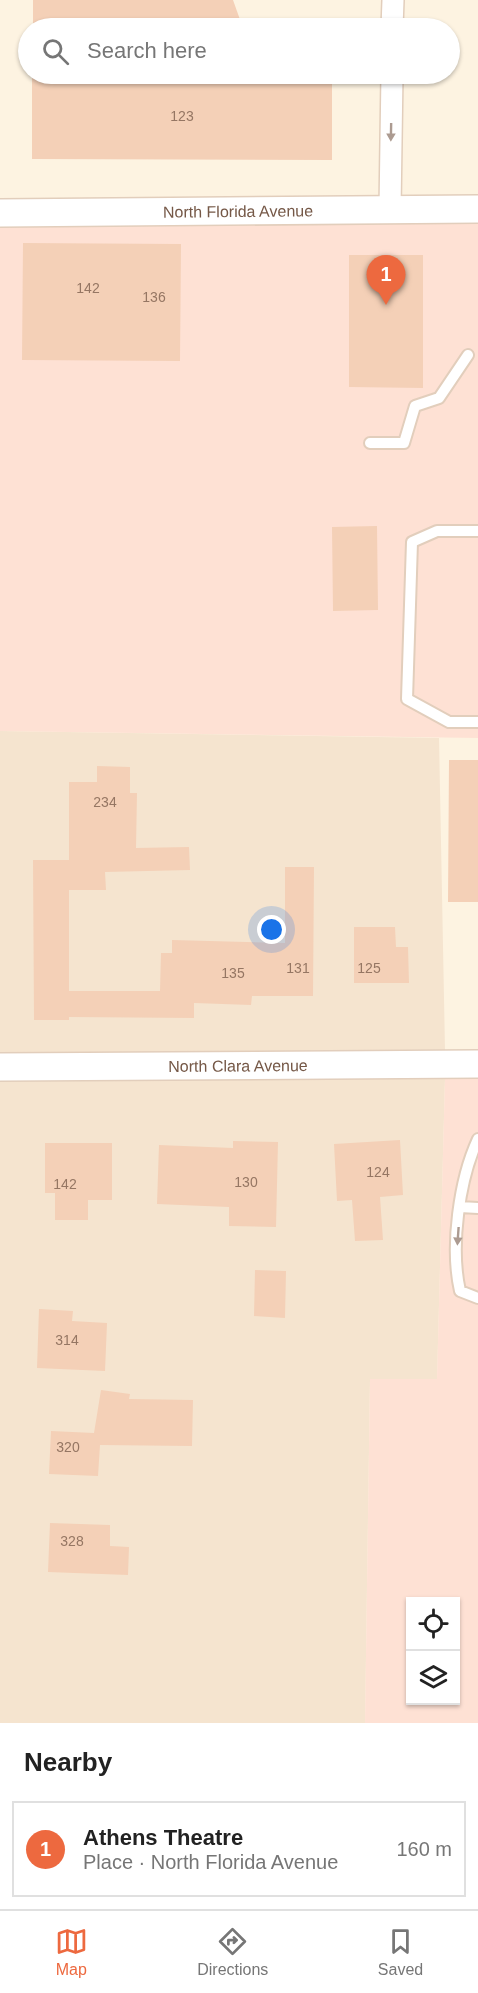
<!DOCTYPE html>
<html lang="en">
<head>
<meta charset="utf-8">
<style>
	:root { --surface:#fff; --page:#f2f2f2; --text:#222; --muted:#767676; --line:#e0e0e0; --accent:#ed693f }
	body { margin:0; font-family:Arial,sans-serif; background:var(--page); color:var(--text) }
	.controls { position:absolute; right:18px; bottom:18px; display:grid; overflow:hidden; border-radius:0px; box-shadow:0 2px 4px #0004 }
	.controls button { width:54px; height:54px; display:grid; place-items:center; padding:0; border:0; border-bottom:2px solid var(--line); background:var(--surface); color:var(--text); font:30px sans-serif }
	.you { position:absolute; left:272px; top:930px; width:21px; height:21px; margin:-15px; border:4px solid #fff; border-radius:50%; background:#1a73e8; box-shadow:0 0 0 9px #1a73e833 }
	.badge { display:grid; place-items:center; width:39px; height:39px; border-radius:50%; background:var(--accent); color:#fff; font-size:20px; font-weight:700 }
	.pin { position:absolute; translate:-50% -50px; filter:drop-shadow(0 2px 3px #0008) }
	.pin::after { content:''; position:absolute; top:32px; width:21px; height:18px; background:inherit; clip-path:polygon(0 0,100% 0,50% 100%) }
	.list { margin:0; padding:0; list-style:none }
	h2 { display:flex; justify-content:space-between; align-items:center; height:78px; margin:0; padding:0 24px; font-size:26px }
	h2 small { font-size:20px; font-weight:400; color:var(--muted) }
	.list li { display:grid; grid-template-columns:39px 1fr auto; gap:18px; align-items:center; box-sizing:border-box; height:96px; margin:0 12px 12px; padding:0 12px; border:2px solid var(--line); border-radius:0px }
	.list b { display:block; font-size:22px; white-space:nowrap }
	.list p { margin:0; font-size:20px; white-space:nowrap; color:var(--muted) }
	.list em { font-size:20px; font-style:normal; color:var(--muted) }
	.icon { flex:none; width:33px; height:33px; fill:none; stroke:currentColor; stroke-width:2; stroke-linecap:round; stroke-linejoin:round }
	.map { position:relative; flex:none; width:478px; height:1723px; overflow:hidden }
	.search { position:absolute; background:var(--surface); box-shadow:0 2px 4px #0004; left:18px; right:18px; top:18px; height:66px; display:flex; align-items:center; gap:15px; box-sizing:border-box; padding:0 21px; border-radius:33px; color:var(--muted); font-size:22px }
	.sheet { height:186px; background:var(--surface) }
	nav { display:flex; justify-content:space-around; align-items:center; box-sizing:border-box; height:84px; border-top:2px solid var(--line); background:var(--surface); font-size:16px; color:var(--muted) }
	nav a { display:grid; justify-items:center; gap:3px }
	nav .on { color:var(--accent) }
	.map>svg:first-child { display:block }
	.residential { fill:#f5e4cf }
	.commercial { fill:#fee1d4; fill-rule:evenodd }
	.building { fill:#f4d0b7 }
	.lines { fill:none; stroke-linecap:round; stroke-linejoin:round }
	.service-casing { stroke:#e2cebc; stroke-width:14 }
	.minor-casing { stroke:#e2cebc; stroke-width:24 }
	.tertiary-casing { stroke:#e2cebc; stroke-width:30 }
	.service { stroke:#fff; stroke-width:10 }
	.minor { stroke:#fff; stroke-width:21 }
	.tertiary { stroke:#fff; stroke-width:27 }
	.oneway { fill:#ac9b91 }
	.labels { text-anchor:middle; dominant-baseline:central; stroke-width:6; stroke-linejoin:round; paint-order:stroke }
	.number-label { font-size:14px; fill:#957663 }
	.street-label { font-size:16px; fill:#755847; stroke:#fff6e8 }
</style>
</head>
<body>
<div class="map">
<svg width="478" height="1723" viewBox="0 0 478 1723">
	<rect width="100%" height="100%" fill="#fdf3e1"/>
	<path class="residential" d="M0,731L439,738L445,1050L0,1053Z
		M445,1078L437,1380L370,1379L365,1723H0V1081Z"/>
	<path class="commercial" d="M389,222L478,223V738L0,731V227Z
		M445,1078H478V1723H365L370,1379H437ZM410,1602H456V1700H410Z"/>
	<path class="building" d="M33,0H233L243,28H33Z
		M32,74H332V160L32,159Z
		M23,243L181,244L180,361L22,360Z
		M349,255H423V388L349,387Z
		M377,526L378,610L333,611L332,527Z
		M449,760H478V902H448Z
		M97,766L130,767V793H137L136,848L189,847L190,870L105,872L106,890H69V991H160L161,953H172V940L285,943V867H314L313,996H252L251,1005L194,1003V1018L69,1017V1020H34L33,860H69V782H97Z
		M354,927H395L396,947H408L409,983H354Z
		M400,1140L403,1195L380,1197L383,1240L355,1241L352,1200L337,1201L334,1144Z
		M233,1141L278,1142L276,1227L229,1226V1207L157,1204L159,1145L233,1148Z
		M45,1143H112V1200H88V1220H55V1193H45Z
		M255,1270L286,1271L285,1318L254,1316Z
		M39,1309L73,1311L72,1321L107,1323L105,1371L37,1368Z
		M101,1390L130,1394L129,1399L193,1400L192,1446L100,1445L98,1476L49,1474L51,1431L94,1433Z
		M50,1523L110,1525V1546L129,1547L128,1575L48,1572Z"/>
	<g class="lines">
		<defs>
			<path id="service" d="M370,443H404L415,406L439,398L468,355
				M478,531H437L412,542L407,699L449,722H478
				M478,1139C459,1180 450,1247 460,1291L478,1298
				M460,1207L478,1208"/>
			<path id="minor" d="M392,28L393,0
				M390,209L392,74"/>
			<g id="tertiary">
				<path id="s1" d="M0,213L478,209"/>
				<path id="s2" d="M0,1067L478,1064"/>
			</g>
		</defs>
		<use href="#service" class="service-casing"/>
		<use href="#minor" class="minor-casing"/>
		<use href="#tertiary" class="tertiary-casing"/>
		<use href="#service" class="service"/>
		<use href="#minor" class="minor"/>
		<use href="#tertiary" class="tertiary"/>
	</g>
	<defs><path id="oneway-solid" d="M-6-.8H1V-3.2L6.5 0L1 3.2V.8H-6Z" transform="scale(1.5)"/></defs>
	<g class="oneway">
		<use href="#oneway-solid" transform="translate(391 132) rotate(91)"/>
		<use href="#oneway-solid" transform="translate(458 1236) rotate(94)"/>
	</g>
	<g class="labels">
		<g class="number-label">
			<text x="182" y="116">123</text>
			<text x="88" y="288">142</text>
			<text x="154" y="297">136</text>
			<text x="105" y="802">234</text>
			<text x="298" y="968">131</text>
			<text x="369" y="968">125</text>
			<text x="233" y="973">135</text>
			<text x="378" y="1172">124</text>
			<text x="246" y="1182">130</text>
			<text x="65" y="1184">142</text>
			<text x="67" y="1340">314</text>
			<text x="68" y="1447">320</text>
			<text x="72" y="1541">328</text>
		</g>
		<g class="street-label">
			<text stroke="none"><textPath href="#s1" startOffset="238">North Florida Avenue</textPath></text>
			<text stroke="none"><textPath href="#s2" startOffset="238">North Clara Avenue</textPath></text>
		</g>
	</g>
</svg>
<div class="controls">
<button><svg class="icon" aria-label="locate" viewBox="0 0 24 24"><circle cx="12" cy="12" r="6"/><path d="M12 2v4M12 18v4M2 12h4M18 12h4"/></svg></button>
<button><svg class="icon" aria-label="layers" viewBox="0 0 24 24"><path d="M12 4l9 5-9 5-9-5zM3 14l9 5 9-5"/></svg></button>
</div>
<div class="you"></div>
<div class="pin badge" style="left:386px;top:305px">1</div>
<div class="search"><svg class="icon" aria-label="search" viewBox="0 0 24 24"><circle cx="10" cy="10" r="6"/><path d="M15 15l6 6"/></svg>Search here</div>
</div>
<section class="sheet">
<h2>Nearby<small></small></h2>
<ul class="list">
<li><span class="badge">1</span><div><b>Athens Theatre</b><p>Place · North Florida Avenue</p></div><em>160 m</em></li>
</ul>
</section>
<nav>
<a class="on"><svg class="icon" aria-label="map" viewBox="0 0 24 24"><path d="M3 6l6-2 6 2 6-2v14l-6 2-6-2-6 2zM9 4v14M15 6v14"/></svg>Map</a>
<a><svg class="icon" aria-label="directions" viewBox="0 0 24 24"><path d="M12 3l9 9-9 9-9-9zM9 14v-3h6M13 9l2 2-2 2"/></svg>Directions</a>
<a><svg class="icon" aria-label="saved" viewBox="0 0 24 24"><path d="M7 4h10v16l-5-4-5 4z"/></svg>Saved</a>
</nav>
</body>
</html>
